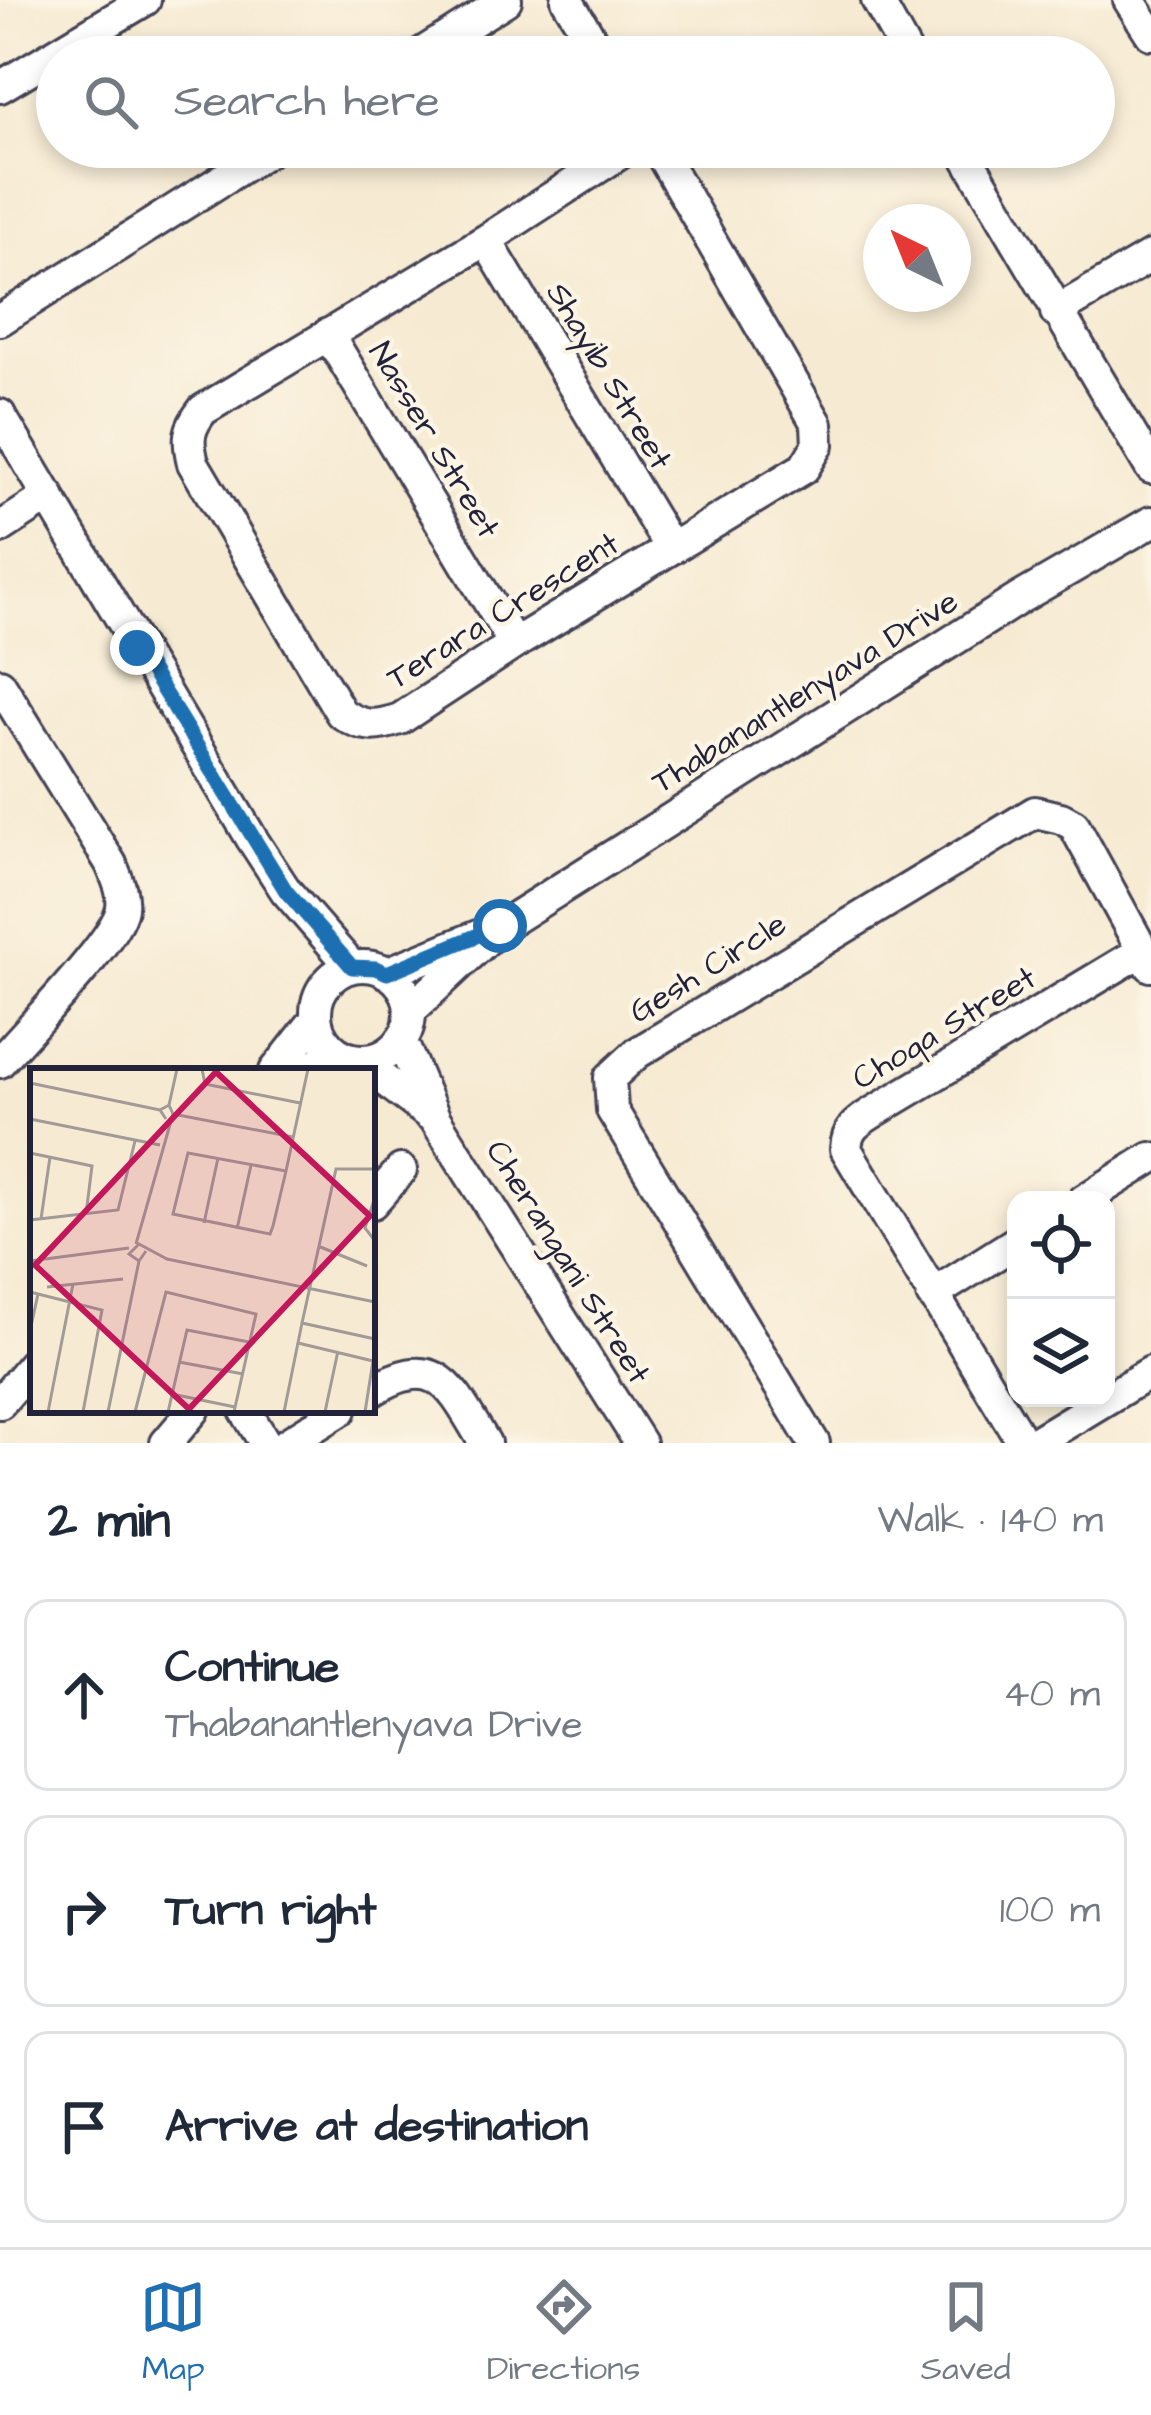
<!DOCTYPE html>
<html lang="en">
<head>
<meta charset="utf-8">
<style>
	:root { --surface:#fff; --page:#f2f2f3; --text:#1f2937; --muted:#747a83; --line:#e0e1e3; --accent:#1f6fb2 }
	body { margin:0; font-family:"Architects Daughter",sans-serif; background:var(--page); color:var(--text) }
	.controls { position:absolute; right:36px; bottom:36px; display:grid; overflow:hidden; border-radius:24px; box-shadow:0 6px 18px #0003 }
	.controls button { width:108px; height:108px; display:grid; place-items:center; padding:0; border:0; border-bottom:3px solid var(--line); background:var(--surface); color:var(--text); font:60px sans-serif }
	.compass { position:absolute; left:863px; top:204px; width:108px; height:108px; border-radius:50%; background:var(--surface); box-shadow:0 6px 18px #0003; rotate:317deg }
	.stop { position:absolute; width:36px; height:36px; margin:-27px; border:9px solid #1f6fb2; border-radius:50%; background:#fff }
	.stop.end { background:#1f6fb2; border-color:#fff; box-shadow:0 3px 12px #0008 }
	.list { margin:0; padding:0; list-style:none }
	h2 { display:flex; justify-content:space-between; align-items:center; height:156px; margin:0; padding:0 48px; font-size:51px }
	h2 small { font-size:39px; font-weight:400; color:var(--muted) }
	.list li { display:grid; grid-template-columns:78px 1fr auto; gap:36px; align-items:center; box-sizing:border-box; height:192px; margin:0 24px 24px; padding:0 24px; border:3px solid var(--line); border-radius:24px }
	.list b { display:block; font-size:45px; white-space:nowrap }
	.list p { margin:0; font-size:39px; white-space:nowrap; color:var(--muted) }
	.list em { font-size:39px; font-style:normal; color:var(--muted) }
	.icon { flex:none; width:66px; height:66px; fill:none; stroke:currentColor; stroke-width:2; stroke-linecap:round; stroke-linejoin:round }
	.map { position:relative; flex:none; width:1151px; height:1443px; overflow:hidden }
	.search { position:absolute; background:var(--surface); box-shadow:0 6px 18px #0003; left:36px; right:36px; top:36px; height:132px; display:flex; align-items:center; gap:30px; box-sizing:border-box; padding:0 42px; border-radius:66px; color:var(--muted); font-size:45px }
	.sheet { height:804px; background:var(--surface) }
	nav { display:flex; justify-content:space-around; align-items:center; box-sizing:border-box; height:168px; border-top:3px solid var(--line); background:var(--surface); font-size:33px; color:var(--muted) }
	nav a { display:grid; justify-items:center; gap:6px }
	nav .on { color:var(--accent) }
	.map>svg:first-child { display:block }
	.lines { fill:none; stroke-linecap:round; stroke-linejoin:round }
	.minor-casing { stroke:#424052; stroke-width:36 }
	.minor { stroke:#fff; stroke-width:30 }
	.route { stroke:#1f6fb2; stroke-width:15 }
	.labels { text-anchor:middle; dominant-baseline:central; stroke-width:9; stroke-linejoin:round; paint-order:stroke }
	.street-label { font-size:33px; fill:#22223b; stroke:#fcf5e5 }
	.inset-road { fill:none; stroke:#a19a96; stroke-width:3 }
	.view { fill:#c2185b; fill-opacity:0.15; stroke:#c2185b; stroke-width:6 }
	.inset-edge { fill:none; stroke:#22223b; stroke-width:6 }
</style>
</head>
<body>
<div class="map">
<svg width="1151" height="1443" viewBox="0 0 1151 1443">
	<rect width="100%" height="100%" fill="#fcf5e5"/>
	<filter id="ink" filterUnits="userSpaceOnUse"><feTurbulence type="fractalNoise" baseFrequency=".00833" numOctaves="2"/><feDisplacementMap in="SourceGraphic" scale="24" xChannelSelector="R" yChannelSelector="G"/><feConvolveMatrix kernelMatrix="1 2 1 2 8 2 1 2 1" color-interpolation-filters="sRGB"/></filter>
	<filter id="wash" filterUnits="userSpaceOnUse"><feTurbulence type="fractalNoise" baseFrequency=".004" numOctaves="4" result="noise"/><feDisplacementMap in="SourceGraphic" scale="48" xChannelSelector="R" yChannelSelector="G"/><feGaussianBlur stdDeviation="2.7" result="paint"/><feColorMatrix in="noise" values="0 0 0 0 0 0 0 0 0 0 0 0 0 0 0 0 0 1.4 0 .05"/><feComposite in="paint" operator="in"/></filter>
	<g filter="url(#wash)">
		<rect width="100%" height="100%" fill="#f6ead2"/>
	</g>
	<g filter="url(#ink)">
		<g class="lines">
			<defs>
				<path id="minor" d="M567,0L602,57
					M877,0L909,57
					M1129,0L1151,34
					M416,57L506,0
					M0,87L145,0
					M630,147L486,240L203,410C188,429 187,439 193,463L341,713C363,728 376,727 400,719L514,644L804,468L818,445L817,424L657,147
					M961,147L1151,468
					M486,240L671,549
					M1056,312L1151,256
					M0,320L274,147
					M328,334L514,644
					M0,415L252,839L286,891L352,967
					M0,528L49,496
					M0,684L111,864C117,879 124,892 122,908C117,940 25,1032 0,1062
					M316 1013a47 47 0 1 1 94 0a47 47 0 1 1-94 0Z
					M387,973L500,927L1020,598L1151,522
					M410,1011L487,939
					M401,1040L435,1119L640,1443
					M358,1060L430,1115
					M275,1071L316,1019
					M309,1071L334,1051
					M1084,1200L1151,1158
					M372,1203L401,1170
					M932,1295L1016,1242
					M372,1391C439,1349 452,1390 485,1443
					M0,1403L33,1364
					M245,1410L265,1443
					M166,1443L194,1410
					M288,1443L341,1410
					M814,1443L612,1110L610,1078L637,1053L1035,812L1061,818L1074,825L1151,966
					M1023,1443L846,1149C847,1129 856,1123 872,1113L1142,951
					M1034,1443L1151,1372"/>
			</defs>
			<use href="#minor" class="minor-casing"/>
			<use href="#minor" class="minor"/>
		</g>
	</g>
	<g class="lines" filter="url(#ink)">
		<path class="route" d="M137,648L286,891L352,967L376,968L387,973L500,926"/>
	</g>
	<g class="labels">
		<g class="street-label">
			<text transform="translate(609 376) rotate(59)">Shayib Street</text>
			<text transform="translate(434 440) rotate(59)">Nasser Street</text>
			<text transform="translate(503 611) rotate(-32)">Terara Crescent</text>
			<text transform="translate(805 692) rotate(-32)">Thabanantlenyava Drive</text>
			<text transform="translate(708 968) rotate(-32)">Gesh Circle</text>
			<text transform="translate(944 1028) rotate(-31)">Choqa Street</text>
			<text transform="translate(568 1262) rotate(58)">Cherangani Street</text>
		</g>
	</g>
	<g transform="translate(30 1068)">
		<rect width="345" height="345" fill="#f6ead2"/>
		<path class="inset-road" d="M172,1L175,16L270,35M0,15L130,42M139,37L147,1M143,46L263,69M0,51L130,77M0,85L62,98L56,146M345,101H306L272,255L345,271M256,103L158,85L143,146L240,166L243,158L256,103L278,1M345,129L335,160L345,173M11,151L20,89M0,152L88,142L105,73M174,155L188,90M207,161L221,97M106,176L143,46L139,37L130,42L136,51M288,178L337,198M116,183L109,193L99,186L109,176L137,191L345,234M0,193L99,180M17,219L93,211M0,224L72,242L53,344M0,263L8,226M268,275L343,293L335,344M149,294L213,306M142,326L205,339M18,344L43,216M78,344L109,193M105,344L136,224L226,246L204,344M138,344L157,262L219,274M254,344L272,255M295,344L308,283"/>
		<path class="view" d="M186,4L340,148L159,341L5,197Z"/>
		<rect width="345" height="345" class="inset-edge"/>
	</g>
</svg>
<div class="controls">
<button><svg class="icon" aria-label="locate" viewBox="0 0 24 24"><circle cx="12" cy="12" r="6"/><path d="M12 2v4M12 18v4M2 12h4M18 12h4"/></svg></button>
<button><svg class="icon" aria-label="layers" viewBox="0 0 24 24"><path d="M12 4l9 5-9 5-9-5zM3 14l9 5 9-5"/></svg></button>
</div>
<svg class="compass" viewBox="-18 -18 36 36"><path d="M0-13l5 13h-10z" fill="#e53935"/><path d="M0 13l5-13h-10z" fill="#747a83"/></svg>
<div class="stop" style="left:500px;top:926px"></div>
<div class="stop end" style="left:137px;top:648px"></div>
<div class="search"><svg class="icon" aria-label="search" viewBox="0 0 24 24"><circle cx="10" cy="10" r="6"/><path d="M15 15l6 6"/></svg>Search here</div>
</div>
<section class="sheet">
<h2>2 min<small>Walk · 140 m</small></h2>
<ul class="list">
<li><svg class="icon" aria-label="ahead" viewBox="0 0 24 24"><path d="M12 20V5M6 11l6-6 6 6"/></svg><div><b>Continue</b><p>Thabanantlenyava Drive</p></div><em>40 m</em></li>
<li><svg class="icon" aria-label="right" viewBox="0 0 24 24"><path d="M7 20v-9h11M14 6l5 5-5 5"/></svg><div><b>Turn right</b></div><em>100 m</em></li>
<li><svg class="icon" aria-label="arrive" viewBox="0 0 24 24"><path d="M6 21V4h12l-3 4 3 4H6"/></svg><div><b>Arrive at destination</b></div></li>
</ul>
</section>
<nav>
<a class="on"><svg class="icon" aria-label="map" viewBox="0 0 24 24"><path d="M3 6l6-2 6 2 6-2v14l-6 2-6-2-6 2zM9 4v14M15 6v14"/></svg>Map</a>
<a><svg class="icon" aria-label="directions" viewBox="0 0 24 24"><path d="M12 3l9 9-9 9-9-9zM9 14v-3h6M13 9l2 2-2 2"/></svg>Directions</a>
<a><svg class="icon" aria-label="saved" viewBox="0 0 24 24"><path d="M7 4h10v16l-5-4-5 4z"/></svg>Saved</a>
</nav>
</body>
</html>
